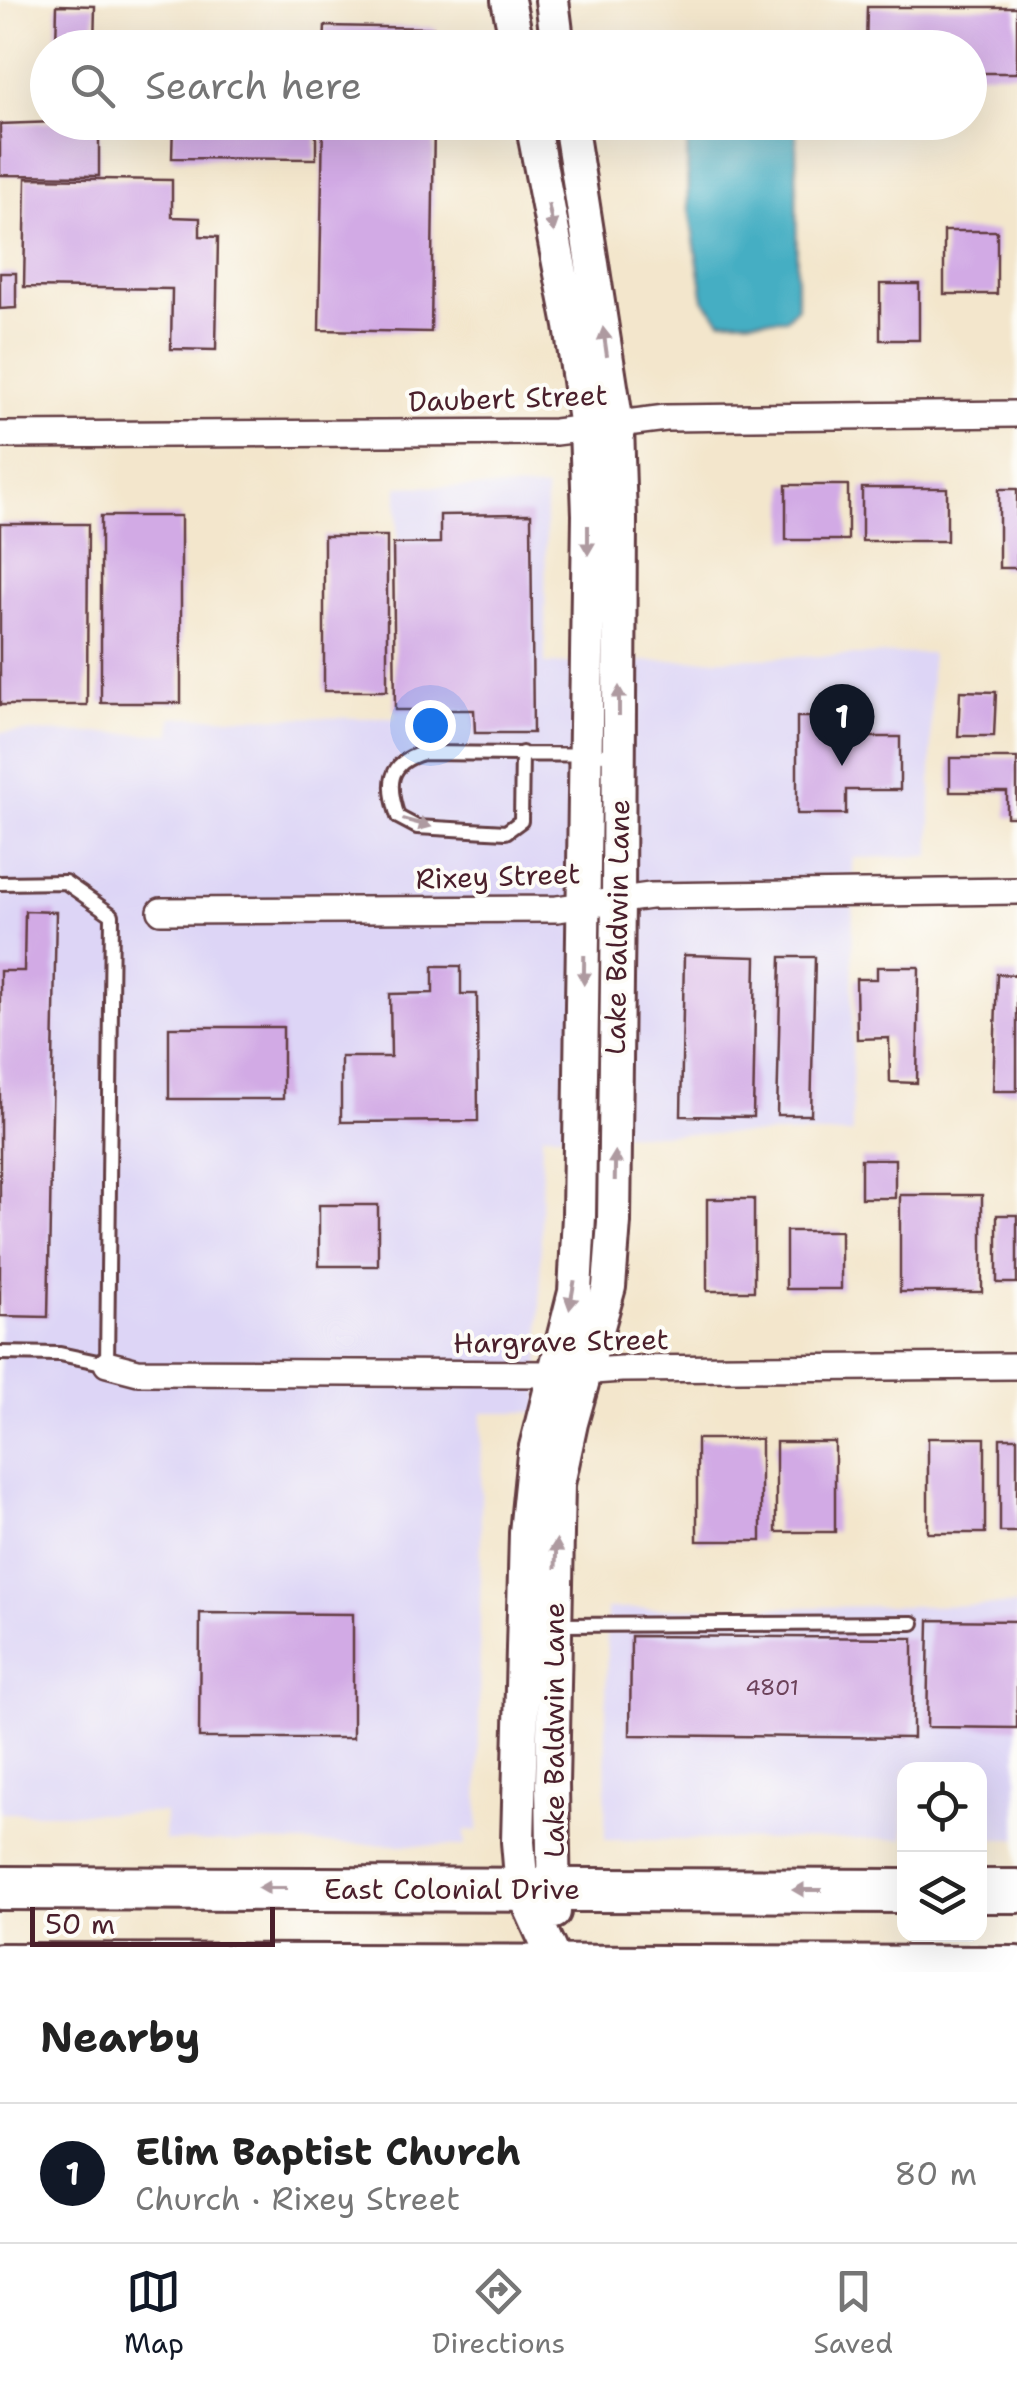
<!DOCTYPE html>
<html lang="en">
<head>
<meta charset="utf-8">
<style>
	:root { --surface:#fff; --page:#f6f6f6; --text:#222; --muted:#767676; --line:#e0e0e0; --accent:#111827 }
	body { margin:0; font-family:"Shantell Sans",sans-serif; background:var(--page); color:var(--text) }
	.controls { position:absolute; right:30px; bottom:30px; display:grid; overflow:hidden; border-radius:20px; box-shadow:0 10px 40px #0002 }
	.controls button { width:90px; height:90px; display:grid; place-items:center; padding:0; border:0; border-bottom:2px solid var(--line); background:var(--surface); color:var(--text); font:50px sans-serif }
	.scale { position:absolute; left:30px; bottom:25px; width:245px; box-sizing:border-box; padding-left:10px; border:5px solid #4a1f2b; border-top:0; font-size:28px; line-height:35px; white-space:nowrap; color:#4a1f2b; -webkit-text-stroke:8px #fdfcf7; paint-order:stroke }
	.you { position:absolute; left:430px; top:725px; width:35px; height:35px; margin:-25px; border:8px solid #fff; border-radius:50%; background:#1a73e8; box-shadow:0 0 0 15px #1a73e833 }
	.badge { display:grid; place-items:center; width:65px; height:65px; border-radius:50%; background:var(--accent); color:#fff; font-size:32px; font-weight:700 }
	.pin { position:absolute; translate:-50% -82px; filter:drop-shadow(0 2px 5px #0008) }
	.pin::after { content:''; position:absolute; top:52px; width:35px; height:30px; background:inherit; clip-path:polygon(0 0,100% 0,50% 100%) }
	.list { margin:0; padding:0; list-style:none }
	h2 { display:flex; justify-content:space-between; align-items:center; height:130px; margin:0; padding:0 40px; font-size:42px }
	h2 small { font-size:32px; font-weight:400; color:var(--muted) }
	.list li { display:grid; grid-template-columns:65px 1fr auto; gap:30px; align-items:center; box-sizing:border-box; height:140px; padding:0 40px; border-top:2px solid var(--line) }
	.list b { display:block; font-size:38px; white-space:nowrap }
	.list p { margin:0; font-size:32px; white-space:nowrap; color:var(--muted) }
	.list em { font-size:32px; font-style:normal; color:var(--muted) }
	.icon { flex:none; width:55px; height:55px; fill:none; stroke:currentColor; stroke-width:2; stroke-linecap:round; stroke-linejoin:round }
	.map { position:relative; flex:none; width:1017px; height:1972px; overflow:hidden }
	.search { position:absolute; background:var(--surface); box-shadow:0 10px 40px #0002; left:30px; right:30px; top:30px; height:110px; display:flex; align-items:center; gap:25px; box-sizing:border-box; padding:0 35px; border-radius:55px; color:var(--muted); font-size:38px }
	.sheet { height:270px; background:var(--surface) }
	nav { display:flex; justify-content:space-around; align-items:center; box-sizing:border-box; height:140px; border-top:2px solid var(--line); background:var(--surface); font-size:28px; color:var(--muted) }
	nav a { display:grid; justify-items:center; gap:5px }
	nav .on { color:var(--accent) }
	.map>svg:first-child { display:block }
	.built { fill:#ddd5f6 }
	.water { fill:#44aec3; stroke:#476677; stroke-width:2.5 }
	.building { fill:#d2aae5 }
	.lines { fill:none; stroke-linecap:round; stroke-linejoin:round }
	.service-casing { stroke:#633d43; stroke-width:18 }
	.minor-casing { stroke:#633d43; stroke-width:30 }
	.tertiary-casing { stroke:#633d43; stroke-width:38 }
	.trunk-casing { stroke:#633d43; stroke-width:48 }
	.service { stroke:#fff; stroke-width:12 }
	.minor { stroke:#fff; stroke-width:25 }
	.tertiary { stroke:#fff; stroke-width:32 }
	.trunk { stroke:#fff; stroke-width:42 }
	.oneway { fill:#ae9aa0 }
	.labels { text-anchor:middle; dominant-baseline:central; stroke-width:8; stroke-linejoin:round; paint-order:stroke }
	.number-label { font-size:22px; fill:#6c425a }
	.street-label { font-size:28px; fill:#4a1f2b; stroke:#fdfcf7 }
</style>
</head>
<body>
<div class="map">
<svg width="1017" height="1972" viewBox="0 0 1017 1972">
	<rect width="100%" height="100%" fill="#fdfcf7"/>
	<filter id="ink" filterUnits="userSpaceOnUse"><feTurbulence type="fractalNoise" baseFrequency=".01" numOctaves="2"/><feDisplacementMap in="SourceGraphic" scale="20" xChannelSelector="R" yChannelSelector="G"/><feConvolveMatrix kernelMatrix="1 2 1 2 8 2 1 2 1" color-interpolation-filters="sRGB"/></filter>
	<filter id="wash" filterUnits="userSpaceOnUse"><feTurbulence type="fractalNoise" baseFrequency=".0048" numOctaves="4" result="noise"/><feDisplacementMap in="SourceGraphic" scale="40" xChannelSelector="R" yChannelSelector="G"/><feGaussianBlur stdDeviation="2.25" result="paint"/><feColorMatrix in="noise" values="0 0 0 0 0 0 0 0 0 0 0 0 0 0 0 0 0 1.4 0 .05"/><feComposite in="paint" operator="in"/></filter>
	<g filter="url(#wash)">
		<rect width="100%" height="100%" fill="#f3e6cc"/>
		<path class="built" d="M398,486L546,489L545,664L931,653V856L853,858L852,1134H542L539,1412H482L478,1831L465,1830V1846L164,1841L165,1813H0V732L171,734L172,717L395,718Z
			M1017,1605V1839H980V1770H904V1839L605,1840L607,1609Z"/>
		<path class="water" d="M687,123H796L797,307L786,319L721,320L704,300L688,203Z"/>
		<g id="blocks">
			<path class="building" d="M57,5L95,6L94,48H56Z
				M867,7H1017V73H970V48H866Z
				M325,26L436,28V48H324Z
				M174,36L317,38V48H174Z
				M56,122H93V127H99V176L0,175V124Z
				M173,122H316V159L172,158Z
				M323,122H434L431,332L319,330Z
				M26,178L172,180V217L200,218V236L218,237L216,350L171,349L172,289L24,287Z
				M944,231H997V294H944Z
				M0,273H16V308L0,309Z
				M880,284H919V340H880Z
				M786,485H848V540H786Z
				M862,488H947V541H862Z
				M999,489H1017V568H999Z
				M531,514L533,733H475L474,710H395L393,544L440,543V515Z
				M101,516H181V703H101Z
				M0,524H88L87,705H0Z
				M324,536H387V691H324Z
				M960,691L996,692L994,736H958Z
				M797,717H848V737H900V790H846V814H797Z
				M950,758H1017V817H1007V792H950Z
				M25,911L56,912L48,1317L0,1316V971H24Z
				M684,955L756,957L753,1117L681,1116Z
				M781,957H815L811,1115H777Z
				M433,966H461V994H477L478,1121L341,1122V1057H391L390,994L433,993Z
				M877,967H919L917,1083L890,1082L889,1038L857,1039L856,979H877Z
				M997,974L1017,975V1091H993Z
				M169,1027H283V1099H169Z
				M861,1159H895V1198H861Z
				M900,1195H982V1292H900Z
				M707,1199H754V1291H707Z
				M319,1205H378V1266H319Z
				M997,1215H1017V1283H997Z
				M786,1231H841V1289H786Z
				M928,1438H985V1533H928Z
				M1000,1438H1017V1532H1000Z
				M697,1439H761V1541H697Z
				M776,1442H835V1532H776Z
				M200,1613L353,1614V1738H199Z
				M929,1620L1017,1621V1728L927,1727Z
				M631,1636L913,1638V1738L630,1735Z"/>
		</g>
	</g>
	<g filter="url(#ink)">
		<use href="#blocks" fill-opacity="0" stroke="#633d43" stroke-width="2.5"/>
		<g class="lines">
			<defs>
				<path id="service" d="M522,753L521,821L506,832L417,827L398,817C388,787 386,763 423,753L619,755
					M0,883L65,882L112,915L107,1364L60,1354L0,1353
					M557,1625L913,1623"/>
				<path id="minor" d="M0,435L555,432L666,418L1017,414
					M161,911L557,909L650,896L1017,891
					M107,1364L138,1372L553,1374L621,1369L1017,1366"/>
				<path id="tertiary" d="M508,0L518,48
					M552,0L558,48
					M532,122L571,326L586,428L589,515L579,1216L575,1292L534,1455L526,1533L518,1842L522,1889L557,1966
					M554,1912L552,1785L558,1484L571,1423L609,1287L614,1222L618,900L620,519L617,425L570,122"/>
				<path id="trunk" d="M0,1888L904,1891
					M980,1891H1017
					M0,1965L1017,1968"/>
			</defs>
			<use href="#service" class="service-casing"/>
			<use href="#minor" class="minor-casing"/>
			<use href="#tertiary" class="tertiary-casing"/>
			<use href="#trunk" class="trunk-casing"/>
			<use href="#service" class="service"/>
			<use href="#minor" class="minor"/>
			<use href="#tertiary" class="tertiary"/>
			<use href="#trunk" class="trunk"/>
		</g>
		<defs><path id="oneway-solid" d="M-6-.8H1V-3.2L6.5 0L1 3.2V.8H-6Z" transform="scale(2.5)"/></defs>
		<g class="oneway">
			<use href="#oneway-solid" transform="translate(551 218) rotate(79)"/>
			<use href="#oneway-solid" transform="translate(605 342) rotate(-98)"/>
			<use href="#oneway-solid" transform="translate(588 540) rotate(90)"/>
			<use href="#oneway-solid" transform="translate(619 701) rotate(-90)"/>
			<use href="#oneway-solid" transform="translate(417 823) rotate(15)"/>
			<use href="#oneway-solid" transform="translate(584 970) rotate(91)"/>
			<use href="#oneway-solid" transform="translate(615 1166) rotate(-89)"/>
			<use href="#oneway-solid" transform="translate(572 1295) rotate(100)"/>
			<use href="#oneway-solid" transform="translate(556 1554) rotate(-88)"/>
			<use href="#oneway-solid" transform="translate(272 1888) rotate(-180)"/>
			<use href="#oneway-solid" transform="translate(807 1890) rotate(-180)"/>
		</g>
	</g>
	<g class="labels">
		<g class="number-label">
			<text x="772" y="1687">4801</text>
		</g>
		<g class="street-label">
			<text transform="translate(508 398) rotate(-2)">Daubert Street</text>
			<text transform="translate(498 876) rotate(-2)">Rixey Street</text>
			<text transform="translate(617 927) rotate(-89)">Lake Baldwin Lane</text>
			<text transform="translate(561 1341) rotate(-1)">Hargrave Street</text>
			<text transform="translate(554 1730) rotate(-90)">Lake Baldwin Lane</text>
			<text x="452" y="1889">East Colonial Drive</text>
		</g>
	</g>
</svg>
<div class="controls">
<button><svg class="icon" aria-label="locate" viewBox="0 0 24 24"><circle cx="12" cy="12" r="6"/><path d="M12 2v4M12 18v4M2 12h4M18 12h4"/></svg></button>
<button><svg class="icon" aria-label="layers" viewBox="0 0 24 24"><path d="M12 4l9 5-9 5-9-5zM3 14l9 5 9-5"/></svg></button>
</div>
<div class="scale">50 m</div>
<div class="you"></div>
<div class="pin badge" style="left:842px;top:766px">1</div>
<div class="search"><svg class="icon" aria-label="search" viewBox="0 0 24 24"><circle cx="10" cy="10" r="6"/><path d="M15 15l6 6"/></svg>Search here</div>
</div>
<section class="sheet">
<h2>Nearby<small></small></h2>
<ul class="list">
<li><span class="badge">1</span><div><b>Elim Baptist Church</b><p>Church · Rixey Street</p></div><em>80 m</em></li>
</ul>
</section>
<nav>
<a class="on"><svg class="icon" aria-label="map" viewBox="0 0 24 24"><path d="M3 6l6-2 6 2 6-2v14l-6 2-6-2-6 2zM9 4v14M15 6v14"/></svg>Map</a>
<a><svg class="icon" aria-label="directions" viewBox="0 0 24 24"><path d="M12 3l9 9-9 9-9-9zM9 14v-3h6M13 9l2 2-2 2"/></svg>Directions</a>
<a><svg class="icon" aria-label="saved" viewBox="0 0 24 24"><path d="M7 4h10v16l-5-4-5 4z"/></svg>Saved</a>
</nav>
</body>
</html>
